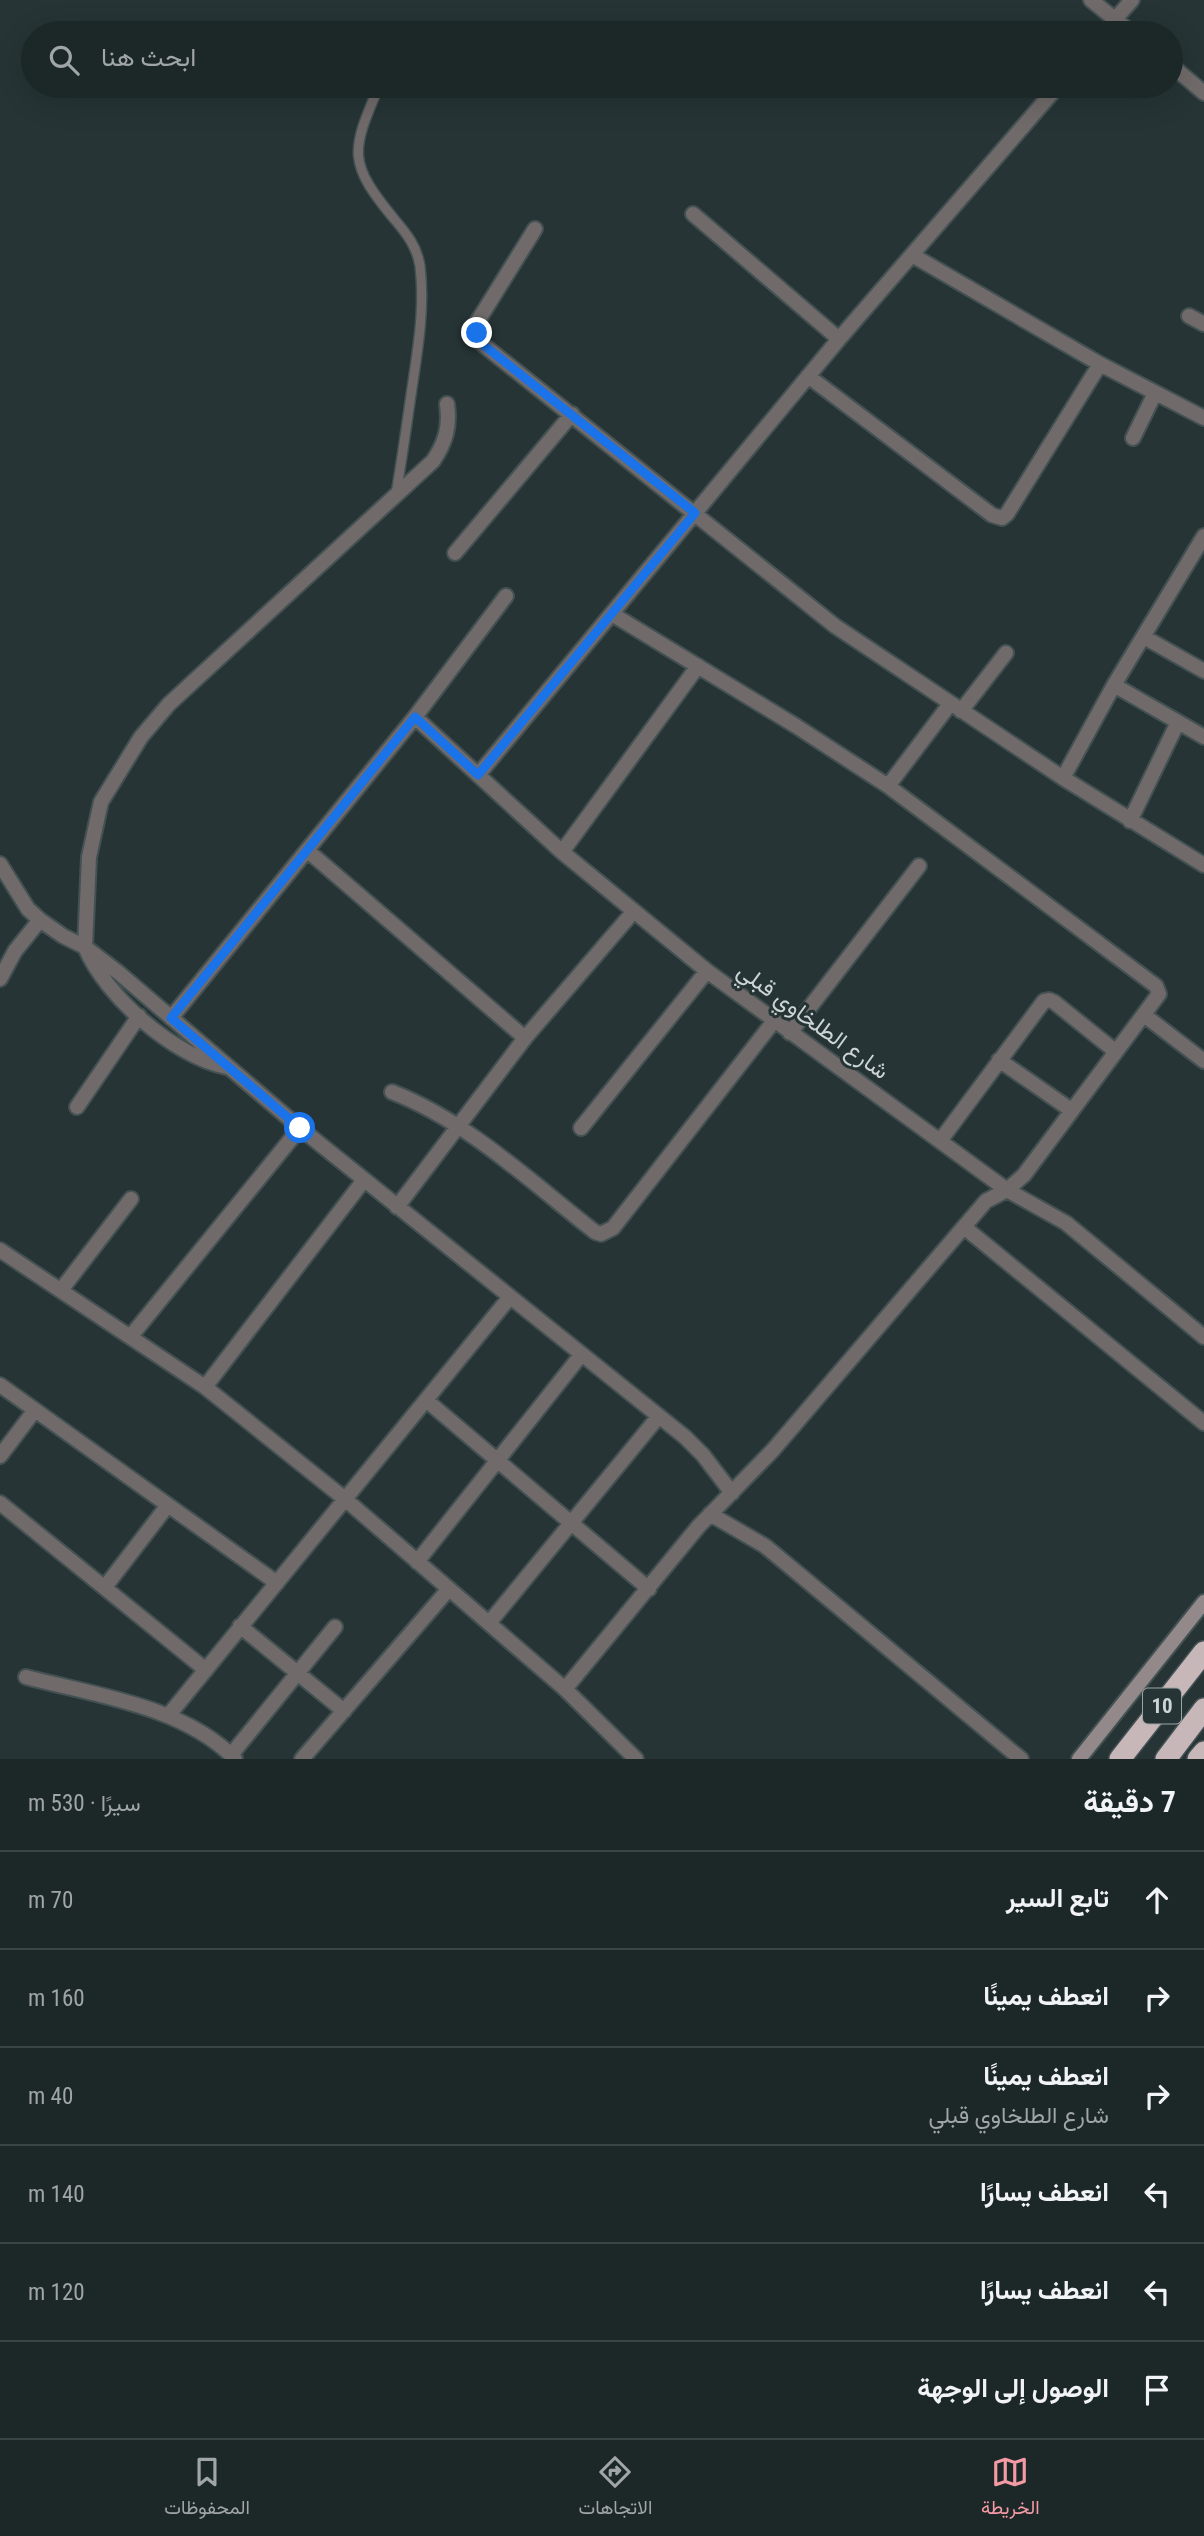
<!DOCTYPE html>
<html lang="ar">
<head>
<meta charset="utf-8">
<style>
	:root { --surface:#1c2728; --page:#252f30; --text:#f1f3f6; --muted:#a0a5a8; --line:#3a4445; --accent:#f49aa5 }
	body { margin:0; font-family:"Roboto Condensed",Vazirmatn,sans-serif; background:var(--page); color:var(--text); direction:rtl }
	.stop { position:absolute; width:21px; height:21px; margin:-16px; border:5px solid #1a73e8; border-radius:50%; background:#fff }
	.stop.end { background:#1a73e8; border-color:#fff; box-shadow:0 2px 7px #0008 }
	.list { margin:0; padding:0; list-style:none }
	h2 { display:flex; justify-content:space-between; align-items:center; height:91px; margin:0; padding:0 28px; font-size:30px }
	h2 small { font-size:23px; font-weight:400; color:var(--muted) }
	.list li { display:grid; grid-template-columns:46px 1fr auto; gap:21px; align-items:center; box-sizing:border-box; height:98px; padding:0 28px; border-top:2px solid var(--line) }
	.list b { display:block; font-size:26px; white-space:nowrap }
	.list p { margin:0; font-size:23px; white-space:nowrap; color:var(--muted) }
	.list em { font-size:23px; font-style:normal; color:var(--muted) }
	.icon { flex:none; width:38px; height:38px; fill:none; stroke:currentColor; stroke-width:2; stroke-linecap:round; stroke-linejoin:round }
	.map { position:relative; flex:none; width:1204px; height:1759px; overflow:hidden; direction:ltr }
	.search { position:absolute; background:var(--surface); box-shadow:0 7px 28px #0002; left:21px; right:21px; top:21px; height:77px; display:flex; align-items:center; gap:18px; box-sizing:border-box; padding:0 24px; border-radius:38px; color:var(--muted); font-size:26px }
	.sheet { height:679px; background:var(--surface) }
	nav { display:flex; justify-content:space-around; align-items:center; box-sizing:border-box; height:98px; border-top:2px solid var(--line); background:var(--surface); font-size:19px; color:var(--muted) }
	nav a { display:grid; justify-items:center; gap:4px }
	nav .on { color:var(--accent) }
	.map>svg:first-child { display:block }
	.lines { fill:none; stroke-linecap:round; stroke-linejoin:round }
	.lane-casing { stroke:#445153; stroke-width:12 }
	.street-casing { stroke:#445153; stroke-width:18 }
	.secondary-casing { stroke:#445153; stroke-width:18 }
	.highway-casing { stroke:#445153; stroke-width:24 }
	.lane { stroke:#706a6a; stroke-width:9 }
	.street { stroke:#706a6a; stroke-width:14 }
	.secondary { stroke:#93898a; stroke-width:14 }
	.highway { stroke:#c7b7b8; stroke-width:21 }
	.route { stroke:#1a73e8; stroke-width:9 }
	.labels { text-anchor:middle; dominant-baseline:central; stroke-width:6; stroke-linejoin:round; paint-order:stroke }
	.shield { fill:#263436; stroke:#9aa4a5; stroke-width:2 }
	.shield-label { font-size:21px; font-weight:bold; fill:#ccd4d5 }
	.street-label { font-size:23px; fill:#ccd4d5; stroke:#263436 }
</style>
</head>
<body>
<div class="map">
<svg width="1204" height="1759" viewBox="0 0 1204 1759">
	<rect width="100%" height="100%" fill="#263436"/>
	<g class="lines">
		<defs>
			<path id="lane" d="M379,86C351,152 347,162 395,220C407,234 417,247 420,266C425,307 418,348 412,388C407,423 402,459 396,494"/>
			<path id="street" d="M1091,0L1132,33
				M1103,33L1132,0
				M1171,65L1204,93
				M693,214L839,339
				M535,229L476,324V333L481,343L835,626L1063,778L1204,865
				M912,255L1100,364L1204,418
				M1189,316L1204,324
				M808,376L992,515L1002,518L1007,514L1100,364
				M1133,438L1155,393
				M455,553L572,414
				M1144,637L1204,671
				M1114,685L1204,737
				M961,711L1006,653
				M415,717L562,852L707,971L1007,1190L1066,1223L1204,1337
				M478,775L839,339L1058,86
				M1063,778L1114,685L1204,536
				M888,786L950,704
				M1130,821L1178,722
				M308,851L525,1038
				M562,852L698,666
				M0,864L28,909L40,920L63,936L85,947L119,973L300,1128L685,1437L703,1455L732,1493
				M0,979L15,951L40,920
				M1144,1015L1204,1061
				M171,1018L415,717L506,596
				M790,1033L919,866
				M999,1060L1071,1110
				M226,1067C174,1056 106,997 85,947L89,857L101,802L141,737L169,704L433,461C446,442 450,426 447,404
				M392,1092C467,1121 531,1182 595,1232L601,1234L613,1228L774,1021
				M77,1107L139,1016
				M581,1128L707,971
				M940,1141L1044,1001L1049,1000L1054,1002L1115,1051
				M397,1207L525,1038L634,911
				M964,1227L1204,1423
				M0,1250L205,1387L345,1499L565,1689L636,1759
				M61,1290L131,1199
				M131,1336L300,1128
				M0,1385L277,1583
				M205,1387L364,1180
				M426,1400L649,1589
				M0,1456L35,1410
				M0,1503L206,1670
				M710,1514L765,1546L1021,1759
				M417,1562L581,1355
				M105,1587L168,1505
				M489,1623L659,1416
				M240,1626L344,1711
				M26,1677C94,1695 184,1706 235,1759
				M565,1689L698,1527L773,1450L986,1201L1007,1190L1024,1175L1159,994L1156,986L888,786L796,726L612,614
				M168,1716L510,1297
				M231,1755L335,1627
				M302,1759L448,1590"/>
			<path id="secondary" d="M1079,1759L1204,1602"/>
			<path id="highway" d="M1120,1759L1204,1652
				M1166,1759L1204,1709
				M1198,1759L1204,1752"/>
		</defs>
		<use href="#lane" class="lane-casing"/>
		<use href="#street" class="street-casing"/>
		<use href="#secondary" class="secondary-casing"/>
		<use href="#highway" class="highway-casing"/>
		<use href="#lane" class="lane"/>
		<use href="#street" class="street"/>
		<use href="#secondary" class="secondary"/>
		<use href="#highway" class="highway"/>
	</g>
	<g class="lines">
		<path class="route" d="M300,1128L171,1018L415,717L478,775L695,513L481,343L477,333"/>
	</g>
	<g class="labels">
		<rect class="shield" x="1143" y="1688.5" width="38" height="35" rx="5"/>
		<g class="shield-label">
			<text x="1162" y="1706">10</text>
		</g>
		<g class="street-label">
			<text transform="translate(813 1021) rotate(36)">شارع الطلخاوي قبلي</text>
		</g>
	</g>
</svg>
<div class="stop" style="left:300px;top:1128px"></div>
<div class="stop end" style="left:477px;top:333px"></div>
<div class="search"><svg class="icon" aria-label="search" viewBox="0 0 24 24"><circle cx="10" cy="10" r="6"/><path d="M15 15l6 6"/></svg>ابحث هنا</div>
</div>
<section class="sheet">
<h2>7 دقيقة<small>سيرًا · 530 m</small></h2>
<ul class="list">
<li><svg class="icon" aria-label="ahead" viewBox="0 0 24 24"><path d="M12 20V5M6 11l6-6 6 6"/></svg><div><b>تابع السير</b></div><em>70 m</em></li>
<li><svg class="icon" aria-label="right" viewBox="0 0 24 24"><path d="M7 20v-9h11M14 6l5 5-5 5"/></svg><div><b>انعطف يمينًا</b></div><em>160 m</em></li>
<li><svg class="icon" aria-label="right" viewBox="0 0 24 24"><path d="M7 20v-9h11M14 6l5 5-5 5"/></svg><div><b>انعطف يمينًا</b><p>شارع الطلخاوي قبلي</p></div><em>40 m</em></li>
<li><svg class="icon" aria-label="left" viewBox="0 0 24 24"><path d="M17 20v-9H6M10 6l-5 5 5 5"/></svg><div><b>انعطف يسارًا</b></div><em>140 m</em></li>
<li><svg class="icon" aria-label="left" viewBox="0 0 24 24"><path d="M17 20v-9H6M10 6l-5 5 5 5"/></svg><div><b>انعطف يسارًا</b></div><em>120 m</em></li>
<li><svg class="icon" aria-label="arrive" viewBox="0 0 24 24"><path d="M6 21V4h12l-3 4 3 4H6"/></svg><div><b>الوصول إلى الوجهة</b></div></li>
</ul>
</section>
<nav>
<a class="on"><svg class="icon" aria-label="map" viewBox="0 0 24 24"><path d="M3 6l6-2 6 2 6-2v14l-6 2-6-2-6 2zM9 4v14M15 6v14"/></svg>الخريطة</a>
<a><svg class="icon" aria-label="directions" viewBox="0 0 24 24"><path d="M12 3l9 9-9 9-9-9zM9 14v-3h6M13 9l2 2-2 2"/></svg>الاتجاهات</a>
<a><svg class="icon" aria-label="saved" viewBox="0 0 24 24"><path d="M7 4h10v16l-5-4-5 4z"/></svg>المحفوظات</a>
</nav>
</body>
</html>
